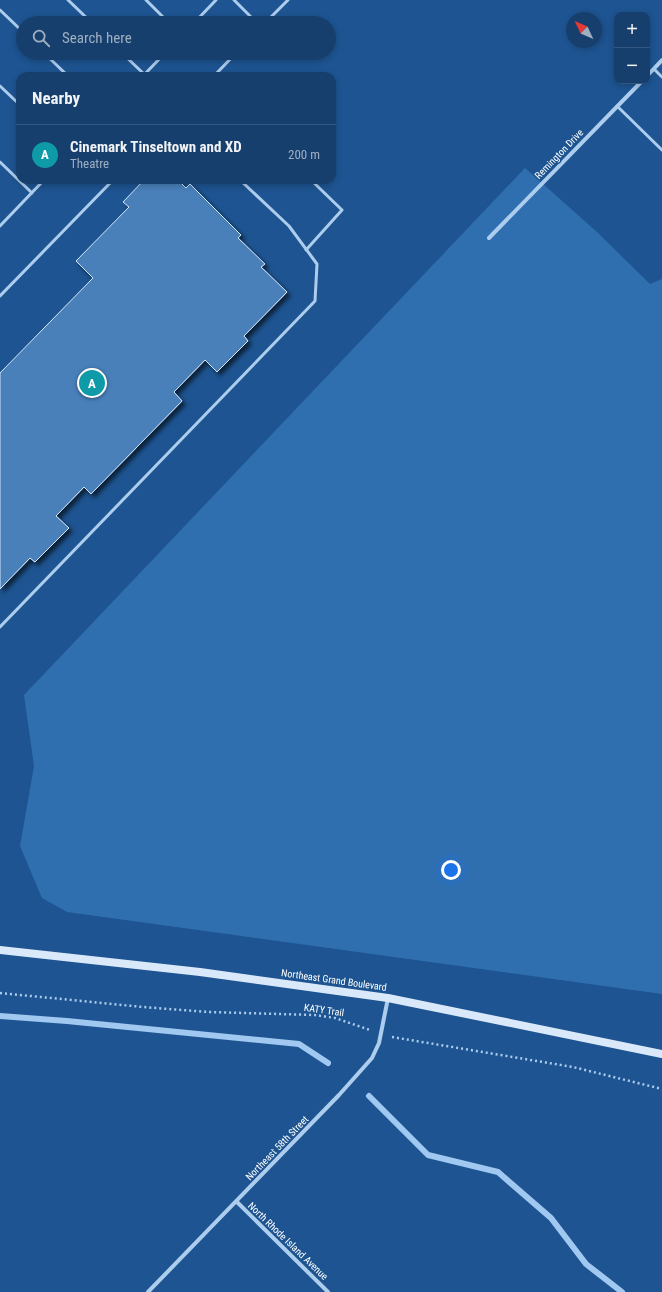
<!DOCTYPE html>
<html lang="en">
<head>
<meta charset="utf-8">
<style>
	:root { --surface:#163f6d; --page:#234a75; --text:#f1f3f6; --muted:#9eafc2; --line:#355880; --accent:#8c9099 }
	body { margin:0; font-family:"Roboto Condensed",sans-serif; background:var(--page); color:var(--text) }
	.controls { position:absolute; right:12px; top:12px; display:grid; overflow:hidden; border-radius:8px; box-shadow:0 2px 6px #0003 }
	.controls button { width:36px; height:36px; display:grid; place-items:center; padding:0; border:0; border-bottom:1px solid var(--line); background:var(--surface); color:var(--text); font:20px sans-serif }
	.compass { position:absolute; left:566px; top:12px; width:36px; height:36px; border-radius:50%; background:var(--surface); box-shadow:0 2px 6px #0003; rotate:314deg }
	.you { position:absolute; left:451px; top:870px; width:14px; height:14px; margin:-10px; border:3px solid #fff; border-radius:50%; background:#1a73e8; box-shadow:0 0 0 6px #1a73e833 }
	.badge { display:grid; place-items:center; width:26px; height:26px; border-radius:50%; background:var(--accent); color:#fff; font-size:13px; font-weight:700 }
	.pin { position:absolute; translate:-50% -50%; border:2px solid #fff; box-shadow:0 1px 4px #0006 }
	.list { margin:0; padding:0; list-style:none }
	h2 { display:flex; justify-content:space-between; align-items:center; height:52px; margin:0; padding:0 16px; font-size:17px }
	h2 small { font-size:13px; font-weight:400; color:var(--muted) }
	.list li { display:grid; grid-template-columns:26px 1fr auto; gap:12px; align-items:center; box-sizing:border-box; height:60px; padding:0 16px; border-top:1px solid var(--line) }
	.list b { display:block; font-size:15px; white-space:nowrap }
	.list p { margin:0; font-size:13px; white-space:nowrap; color:var(--muted) }
	.list em { font-size:13px; font-style:normal; color:var(--muted) }
	.icon { flex:none; width:22px; height:22px; fill:none; stroke:currentColor; stroke-width:2; stroke-linecap:round; stroke-linejoin:round }
	.map { position:relative; flex:none; width:662px; height:1292px; overflow:hidden }
	.search { position:absolute; background:var(--surface); box-shadow:0 2px 6px #0003; left:16px; top:16px; width:320px; height:44px; display:flex; align-items:center; gap:10px; box-sizing:border-box; padding:0 14px; border-radius:22px; color:var(--muted); font-size:15px }
	.panel { position:absolute; background:var(--surface); box-shadow:0 2px 6px #0003; left:16px; top:72px; width:320px; height:112px; border-radius:12px }
	.map>svg:first-child { display:block }
	.green { fill:#306faf }
	.lines { fill:none; stroke-linecap:round; stroke-linejoin:round }
	.stream { stroke:#a0c8f0; stroke-width:6 }
	.building { fill:#4a80ba; stroke:#d3e6fa; filter:url(#shadow) }
	.path { stroke:#adcdee; stroke-width:2.5; stroke-dasharray:2 3; stroke-linecap:butt }
	.lane { stroke:#adcdee; stroke-width:3 }
	.street { stroke:#adcdee; stroke-width:4 }
	.secondary { stroke:#dae9fa; stroke-width:8 }
	.labels { text-anchor:middle; dominant-baseline:central; stroke-width:3; stroke-linejoin:round; paint-order:stroke }
	.street-label { font-size:10px; fill:#fff; stroke:#1d5491 }
</style>
</head>
<body>
<div class="map">
<svg width="662" height="1292" viewBox="0 0 662 1292">
	<defs>
		<filter id="shadow"><feDropShadow dx="3.5" dy="3.5" stdDeviation="2" flood-color="#0009"/></filter>
	</defs>
	<rect width="100%" height="100%" fill="#1d5491"/>
	<path class="green" d="M525,168L597,232L650,284L662,279V994L67,912L42,898L20,846L34,766L24,695Z"/>
	<g class="lines">
		<path class="stream" d="M0,1016L67,1021L299,1044L328,1063
			M369,1096L428,1155L498,1172L551,1218L586,1264L622,1292"/>
	</g>
	<path class="building" d="M144,180H178L186,188L190,184L241,235L238,238L265,264L261,267L287,292L244,336L248,341L217,372L205,360L174,392L182,401L91,494L84,487L56,516L69,528L35,562L30,558L0,589V373L93,278L76,261L129,207L123,202Z"/>
	<g class="lines">
		<path class="path" d="M0,993L143,1007L208,1012L315,1015L335,1018L370,1030
			M392,1037L573,1067L662,1089"/>
		<path class="lane" d="M68,0L92,23
			M146,0L169,23
			M234,0L257,23
			M0,10L23,32
			M194,23L216,0
			M265,23L288,0
			M44,53L68,76
			M122,53L145,75
			M654,69L662,77
			M143,76L165,53
			M214,76L236,53
			M0,86L20,105
			M617,106L662,150
			M0,162L32,193
			M0,226L44,180
			M306,250L342,210L311,180
			M0,296L113,180
			M0,627L315,301L317,264L289,226L240,180"/>
		<path class="street" d="M647,76L662,60
			M489,238L642,81
			M237,1202L328,1292
			M148,1292L339,1095L372,1058L379,1043L388,998"/>
		<path class="secondary" d="M0,950L200,972L388,998L662,1054"/>
	</g>
	<g class="labels">
		<g class="street-label">
			<text transform="translate(559 154) rotate(-46)">Remington Drive</text>
			<text transform="translate(334 980) rotate(8)">Northeast Grand Boulevard</text>
			<text transform="translate(324 1010) rotate(8)">KATY Trail</text>
			<text transform="translate(277 1148) rotate(-46)">Northeast 58th Street</text>
			<text transform="translate(288 1241) rotate(44)">North Rhode Island Avenue</text>
		</g>
	</g>
</svg>
<div class="controls">
<button>+</button>
<button>−</button>
</div>
<svg class="compass" viewBox="-18 -18 36 36"><path d="M0-13l5 13h-10z" fill="#e53935"/><path d="M0 13l5-13h-10z" fill="#9eafc2"/></svg>
<div class="you"></div>
<div class="pin badge" style="left:92px;top:383px;background:#0f9aa8">A</div>
<div class="search"><svg class="icon" aria-label="search" viewBox="0 0 24 24"><circle cx="10" cy="10" r="6"/><path d="M15 15l6 6"/></svg>Search here</div>
<section class="panel">
<h2>Nearby<small></small></h2>
<ul class="list">
<li><span class="badge" style="background:#0f9aa8">A</span><div><b>Cinemark Tinseltown and XD</b><p>Theatre</p></div><em>200 m</em></li>
</ul>
</section>
</div>
</body>
</html>
